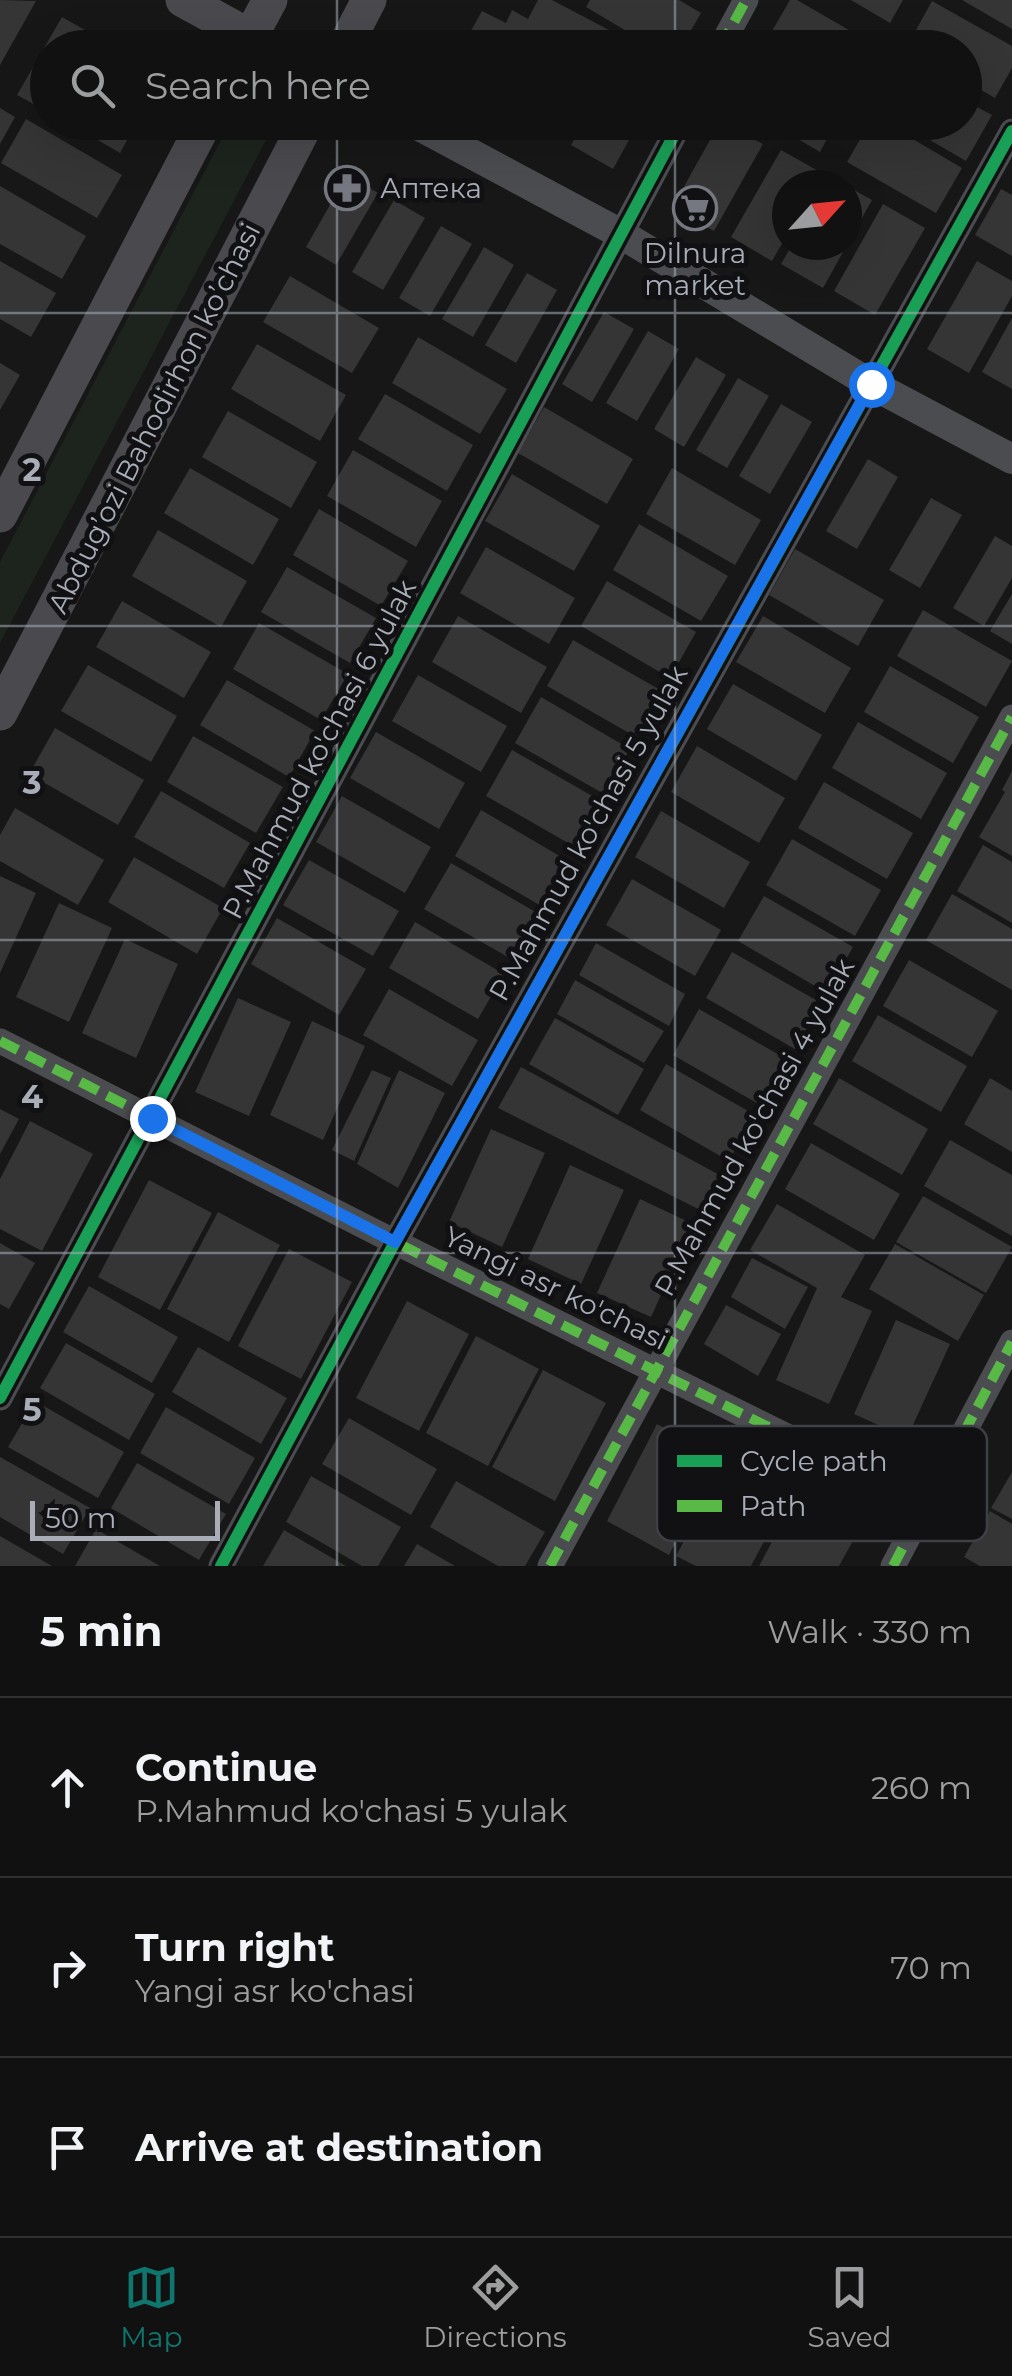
<!DOCTYPE html>
<html lang="en">
<head>
<meta charset="utf-8">
<style>
	:root { --surface:#111; --page:#1e1f1f; --text:#f1f3f6; --muted:#9c9d9f; --line:#303131; --accent:#0f766e }
	body { margin:0; font-family:Montserrat,sans-serif; background:var(--page); color:var(--text) }
	.compass { position:absolute; left:772px; top:170px; width:90px; height:90px; border-radius:50%; background:var(--surface); box-shadow:0 10px 40px #0002; rotate:63deg }
	.scale { position:absolute; left:30px; bottom:25px; width:190px; box-sizing:border-box; padding-left:10px; border:5px solid #a8adb8; border-top:0; font-size:28px; line-height:35px; white-space:nowrap; color:#a8adb8; -webkit-text-stroke:8px #111113; paint-order:stroke }
	.stop { position:absolute; width:30px; height:30px; margin:-22px; border:8px solid #1a73e8; border-radius:50%; background:#fff }
	.stop.end { background:#1a73e8; border-color:#fff; box-shadow:0 2px 10px #0008 }
	.list { margin:0; padding:0; list-style:none }
	h2 { display:flex; justify-content:space-between; align-items:center; height:130px; margin:0; padding:0 40px; font-size:42px }
	h2 small { font-size:32px; font-weight:400; color:var(--muted) }
	.list li { display:grid; grid-template-columns:65px 1fr auto; gap:30px; align-items:center; box-sizing:border-box; height:180px; padding:0 40px; border-top:2px solid var(--line) }
	.list b { display:block; font-size:38px; white-space:nowrap }
	.list p { margin:0; font-size:32px; white-space:nowrap; color:var(--muted) }
	.list em { font-size:32px; font-style:normal; color:var(--muted) }
	.icon { flex:none; width:55px; height:55px; fill:none; stroke:currentColor; stroke-width:2; stroke-linecap:round; stroke-linejoin:round }
	.map { position:relative; flex:none; width:1012px; height:1566px; overflow:hidden }
	.search { position:absolute; background:var(--surface); box-shadow:0 10px 40px #0002; left:30px; right:30px; top:30px; height:110px; display:flex; align-items:center; gap:25px; box-sizing:border-box; padding:0 35px; border-radius:55px; color:var(--muted); font-size:38px }
	.sheet { height:670px; background:var(--surface) }
	nav { display:flex; justify-content:space-around; align-items:center; box-sizing:border-box; height:140px; border-top:2px solid var(--line); background:var(--surface); font-size:28px; color:var(--muted) }
	nav a { display:grid; justify-items:center; gap:5px }
	nav .on { color:var(--accent) }
	.map>svg:first-child { display:block }
	.green { fill:#1d241e }
	.building { fill:#353536 }
	.lines { fill:none; stroke-linecap:round; stroke-linejoin:round }
	.minor { stroke:#4b4c50; stroke-width:25 }
	.tertiary { stroke:#4b4c50; stroke-width:30 }
	.secondary { stroke:#4a4a4e; stroke-width:35 }
	.quiet { stroke:#58b947; stroke-width:10; stroke-dasharray:20 10; stroke-linecap:butt }
	.cycleway-casing { stroke:#111113; stroke-width:19 }
	.cycleway { stroke:#1a9f57; stroke-width:12 }
	.route { stroke:#1a73e8; stroke-width:12 }
	.grid { fill:none; stroke:#a8adb8; stroke-width:2.5; stroke-opacity:0.55 }
	.labels { text-anchor:middle; dominant-baseline:central; stroke-width:10; stroke-linejoin:round; paint-order:stroke }
	.poi-label { font-size:28px; fill:#a8adb8; stroke:#111113; text-anchor:start }
	.street-label { font-size:28px; fill:#a8adb8; stroke:#111113 }
	.key { fill:#111113; stroke:#3e4045; stroke-width:2.5 }
	.key-label { font-size:28px; fill:#a8adb8 }
	.grid-label { font-size:32px; text-anchor:middle; font-weight:bold; fill:#a8adb8; stroke:#111113; stroke-width:10; stroke-linejoin:round; paint-order:stroke }
</style>
</head>
<body>
<div class="map">
<svg width="1012" height="1566" viewBox="0 0 1012 1566">
	<rect width="100%" height="100%" fill="#171717"/>
	<path class="green" d="M230,123H275L0,643V562Z"/>
	<path class="building" d="M0,0L36,1L0,65Z
		M538,0H552L609,30L600,48H486L467,38L482,11L506,23L512,10L528,19Z
		M590,0H679L701,13L681,48H655L586,7Z
		M790,0H797L880,48H774L765,43Z
		M851,0H903L890,23Z
		M962,0H1012V29Z
		M932,1L1012,46V68L995,98L964,80V48H906Z
		M62,17L104,41L100,48H48V112L17,95Z
		M964,100L992,115L966,161L899,122H964Z
		M0,108L15,117L0,144Z
		M26,119L122,175L97,218L1,163Z
		M82,122H137L120,153L79,129Z
		M519,122H561L552,140Z
		M584,122H639L613,169L571,145Z
		M720,122L763,144L714,231L672,208Z
		M769,122H836L820,152Z
		M870,122H884L962,168L936,213L847,162Z
		M781,150L822,173L816,185H787V235L772,261L731,237Z
		M347,175L378,193L336,265L306,247Z
		M0,186L86,236L62,279L0,244Z
		M847,186L872,200L823,288L781,264L792,245H847Z
		M1001,189L1012,195V256L975,235Z
		M394,200L425,218L383,290L352,272Z
		M883,204L925,228L875,315L834,291Z
		M441,226L472,244L430,316L399,298Z
		M484,247L514,265L473,337L442,319Z
		M0,261L56,293L31,337L0,319Z
		M977,261L1012,281V296L969,373L927,349Z
		M527,273L557,290L516,363L485,345Z
		M290,276L379,328L352,373L263,322Z
		M604,312L634,329L592,402L562,384Z
		M1012,318V389L982,372Z
		M648,331L679,349L637,421L606,403Z
		M418,337L507,389L480,434L392,383Z
		M257,344L346,395L320,441L231,389Z
		M696,357L726,375L684,447L654,429Z
		M0,363L20,375L0,410Z
		M738,378L769,396L727,468L696,450Z
		M385,394L473,445L447,491L358,439Z
		M781,404L812,422L770,494L739,476Z
		M544,407L633,459L607,504L518,453Z
		M228,411L317,462L291,508L202,457Z
		M353,450L442,501L416,547L327,496Z
		M868,459L898,477L857,549L826,531Z
		M190,468L279,519L253,565L164,513Z
		M672,468L761,520L735,565L646,514Z
		M512,474L600,526L574,571L485,521Z
		M931,498L962,515L920,588L889,570Z
		M319,509L408,561L381,606L293,555Z
		M639,524L728,576L701,621L613,570Z
		M158,530L247,581L221,627L132,576Z
		M995,536L1012,546V578L984,626L953,608Z
		M486,547L575,598L549,644L460,593Z
		M795,549L884,600L858,646L769,595Z
		M287,567L376,618L350,663L261,612Z
		M607,581L696,632L670,678L581,626Z
		M1012,594V644L990,631Z
		M122,601L211,652L184,698L96,647Z
		M923,610L1012,661L986,707L897,656Z
		M458,616L547,667L521,713L432,662Z
		M763,616L851,668L825,713L736,662Z
		M259,623L348,674L321,720L233,669Z
		M573,640L662,691L636,737L547,686Z
		M88,665L177,716L151,762L61,711Z
		M890,666L979,717L953,763L864,712Z
		M418,675L507,726L481,772L392,721Z
		M227,680L315,731L289,777L200,725Z
		M733,684L822,735L796,781L707,729Z
		M541,697L630,749L604,794L515,743Z
		M858,722L947,773L921,819L832,768Z
		M55,728L144,780L118,825L29,774Z
		M376,732L465,783L439,829L350,778Z
		M193,736L283,787L256,833L167,782Z
		M697,746L785,798L759,843L671,792Z
		M512,750L601,801L575,847L486,796Z
		M1012,771V856L979,837L1005,792L1002,790Z
		M824,782L913,833L887,879L798,828Z
		M161,791L250,843L224,888L134,837Z
		M342,796L431,847L405,893L316,842Z
		M15,808L104,860L78,905L0,861V835Z
		M481,810L570,862L543,907L455,856Z
		M661,811L750,862L724,908L635,857Z
		M792,839L881,890L855,936L766,885Z
		M983,845L1012,862V923L957,891Z
		M134,857L223,908L197,954L108,902Z
		M309,860L399,911L373,956L283,905Z
		M451,863L539,914L513,960L424,909Z
		M0,876L36,893L0,973Z
		M632,879L721,930L695,976L606,925Z
		M952,894L1012,929V990L926,940Z
		M764,896L853,947L827,993L738,941Z
		M59,903L112,928L69,1022L16,997Z
		M277,918L366,969L339,1015L251,964Z
		M415,922L504,974L478,1019L389,968Z
		M125,939L178,964L136,1058L82,1033Z
		M596,943L685,994L669,1026L579,975Z
		M732,952L821,1003L795,1049L706,998Z
		M909,960L998,1011L972,1057L883,1006Z
		M575,980L664,1031L644,1063L557,1014Z
		M389,989L478,1040L452,1086L363,1035Z
		M238,998L291,1022L249,1116L195,1092Z
		M699,1009L788,1060L762,1106L673,1055Z
		M878,1015L967,1066L941,1112L852,1061Z
		M555,1018L644,1069L618,1115L529,1064Z
		M312,1021L365,1046L323,1140L270,1115Z
		M666,1064L755,1115L729,1161L640,1110Z
		M521,1067L725,1178L708,1214L498,1108Z
		M372,1070L391,1078L354,1161L332,1150Z
		M399,1070L445,1093L398,1188L357,1164Z
		M839,1078L928,1129L902,1175L813,1124Z
		M990,1078L1012,1091V1152L964,1124Z
		M0,1109L19,1119L0,1154Z
		M30,1121L93,1154L42,1251L0,1229V1179Z
		M491,1129L545,1153L502,1247L449,1222Z
		M950,1140L1012,1175V1236L924,1186Z
		M811,1143L900,1194L874,1240L785,1189Z
		M570,1165L624,1190L581,1284L528,1259Z
		M149,1180L212,1213L160,1310L98,1277Z
		M923,1196L1012,1247L986,1293L896,1242Z
		M640,1199L693,1224L651,1317L597,1293Z
		M777,1204L865,1255L841,1297L872,1311L829,1404L776,1380L817,1288L750,1250Z
		M218,1212L280,1245L229,1342L167,1309Z
		M0,1243L35,1263L9,1309L0,1304Z
		M895,1244L984,1295L958,1341L869,1289Z
		M289,1249L352,1282L301,1379L238,1346Z
		M752,1258L808,1287L785,1329L731,1297Z
		M89,1286L178,1337L152,1383L63,1332Z
		M407,1301L469,1334L419,1431L356,1398Z
		M726,1305L781,1334L758,1376L704,1344Z
		M896,1320L950,1344L907,1438L854,1414Z
		M476,1336L539,1369L488,1466L426,1433Z
		M66,1343L155,1394L129,1440L40,1388Z
		M198,1347L287,1398L261,1444L172,1392Z
		M543,1370L606,1403L555,1501L492,1467Z
		M35,1401L124,1452L98,1498L8,1447Z
		M166,1407L255,1458L229,1504L140,1453Z
		M349,1418L437,1469L411,1515L322,1464Z
		M657,1424L720,1457L669,1555L607,1521Z
		M0,1457L90,1508L63,1554L0,1517Z
		M728,1459L790,1492L751,1566H696L676,1556Z
		M137,1463L226,1514L199,1560L111,1508Z
		M1012,1472V1519L991,1508Z
		M311,1476L401,1527L378,1566H362L286,1522Z
		M456,1481L545,1532L525,1566H498L430,1527Z
		M797,1495L860,1528L839,1566H759Z
		M990,1511L1012,1524V1566H980L964,1557Z
		M96,1529L160,1566H75Z
		M284,1530L346,1566H263Z
		M0,1536L52,1566H0Z
		M417,1544L455,1566H404Z"/>
	<g class="lines">
		<path class="minor" d="M720,48L746,0
			M0,1041L395,1242L926,1505
			M0,1398L681,122
			M221,1566L395,1242L1012,131
			M550,1566L1012,717
			M893,1566L1012,1342"/>
		<path class="tertiary" d="M412,122L621,234L871,384L1012,459"/>
		<path class="secondary" d="M183,0L271,48
			M244,48L270,0
			M344,48L369,0
			M0,515L205,122
			M0,713L307,122"/>
		<path class="quiet" d="M720,48L746,0
			M0,1041L395,1242L926,1505
			M550,1566L1012,717
			M893,1566L1012,1342"/>
		<defs>
			<path id="cycleway" d="M0,1398L681,122
				M221,1566L395,1242L1012,131"/>
		</defs>
		<use href="#cycleway" class="cycleway-casing"/>
		<use href="#cycleway" class="cycleway"/>
	</g>
	<g class="lines">
		<path class="route" d="M152,1118L395,1242L871,384"/>
	</g>
	<path class="grid" d="M337,0V48M675,0V48M337,122V1566M675,122V1566M0,313H1012M0,626H1012M0,940H1012M0,1253H1012"/>
	<defs>
		<symbol id="pharmacy-ring" viewBox="-11 -11 22 22"><circle r="9.5" fill="#111113" stroke="#757880" stroke-width="1.5"/><path d="M-2-6h4v4h4v4h-4v4h-4v-4h-4v-4h4Z" fill="#757880"/></symbol>
		<symbol id="supermarket-ring" viewBox="-11 -11 22 22"><circle r="9.5" fill="#111113" stroke="#757880" stroke-width="1.5"/><path d="M-6-5.5h2.5l.6 2H6L4.5 2H-2.5L-4.4-4H-6ZM-1.5 3.2a1.3 1.3 0 1 0 .1 0ZM3 3.2a1.3 1.3 0 1 0 .1 0Z" fill="#757880"/></symbol>
	</defs>
	<g fill-rule="evenodd">
		<use href="#pharmacy-ring" x="322" y="163" width="50" height="50"/>
		<use href="#supermarket-ring" x="670" y="183" width="50" height="50"/>
	</g>
	<g class="labels">
		<g class="poi-label">
			<text x="380" y="188">Аптека</text>
			<text x="695" y="253" text-anchor="middle">Dilnura<tspan x="695" dy="32">market</tspan></text>
		</g>
		<g class="street-label">
			<text transform="translate(154 418) rotate(-63)">Abdug’ozi Bahodirhon ko’chasi</text>
			<text transform="translate(319 749) rotate(-62)">P.Mahmud ko'chasi 6 yulak</text>
			<text transform="translate(588 833) rotate(-61)">P.Mahmud ko'chasi 5 yulak</text>
			<text transform="translate(754 1127) rotate(-61)">P.Mahmud ko'chasi 4 yulak</text>
			<text transform="translate(556 1288) rotate(26)">Yangi asr ko'chasi</text>
		</g>
	</g>
	<rect x="657" y="1426" width="330" height="115" rx="15" class="key"/>
	<rect x="677" y="1455" width="45" height="12" fill="#1a9f57"/>
	<rect x="677" y="1500" width="45" height="12" fill="#58b947"/>
	<g class="key-label">
		<text x="740" y="1471">Cycle path</text>
		<text x="740" y="1516">Path</text>
	</g>
	<g class="grid-label">
		<text x="32" y="481">2</text>
		<text x="32" y="794">3</text>
		<text x="32" y="1108">4</text>
		<text x="32" y="1421">5</text>
	</g>
</svg>
<svg class="compass" viewBox="-18 -18 36 36"><path d="M0-13l5 13h-10z" fill="#e53935"/><path d="M0 13l5-13h-10z" fill="#9c9d9f"/></svg>
<div class="scale">50 m</div>
<div class="stop" style="left:871px;top:384px"></div>
<div class="stop end" style="left:152px;top:1118px"></div>
<div class="search"><svg class="icon" aria-label="search" viewBox="0 0 24 24"><circle cx="10" cy="10" r="6"/><path d="M15 15l6 6"/></svg>Search here</div>
</div>
<section class="sheet">
<h2>5 min<small>Walk · 330 m</small></h2>
<ul class="list">
<li><svg class="icon" aria-label="ahead" viewBox="0 0 24 24"><path d="M12 20V5M6 11l6-6 6 6"/></svg><div><b>Continue</b><p>P.Mahmud ko'chasi 5 yulak</p></div><em>260 m</em></li>
<li><svg class="icon" aria-label="right" viewBox="0 0 24 24"><path d="M7 20v-9h11M14 6l5 5-5 5"/></svg><div><b>Turn right</b><p>Yangi asr ko'chasi</p></div><em>70 m</em></li>
<li><svg class="icon" aria-label="arrive" viewBox="0 0 24 24"><path d="M6 21V4h12l-3 4 3 4H6"/></svg><div><b>Arrive at destination</b></div></li>
</ul>
</section>
<nav>
<a class="on"><svg class="icon" aria-label="map" viewBox="0 0 24 24"><path d="M3 6l6-2 6 2 6-2v14l-6 2-6-2-6 2zM9 4v14M15 6v14"/></svg>Map</a>
<a><svg class="icon" aria-label="directions" viewBox="0 0 24 24"><path d="M12 3l9 9-9 9-9-9zM9 14v-3h6M13 9l2 2-2 2"/></svg>Directions</a>
<a><svg class="icon" aria-label="saved" viewBox="0 0 24 24"><path d="M7 4h10v16l-5-4-5 4z"/></svg>Saved</a>
</nav>
</body>
</html>
